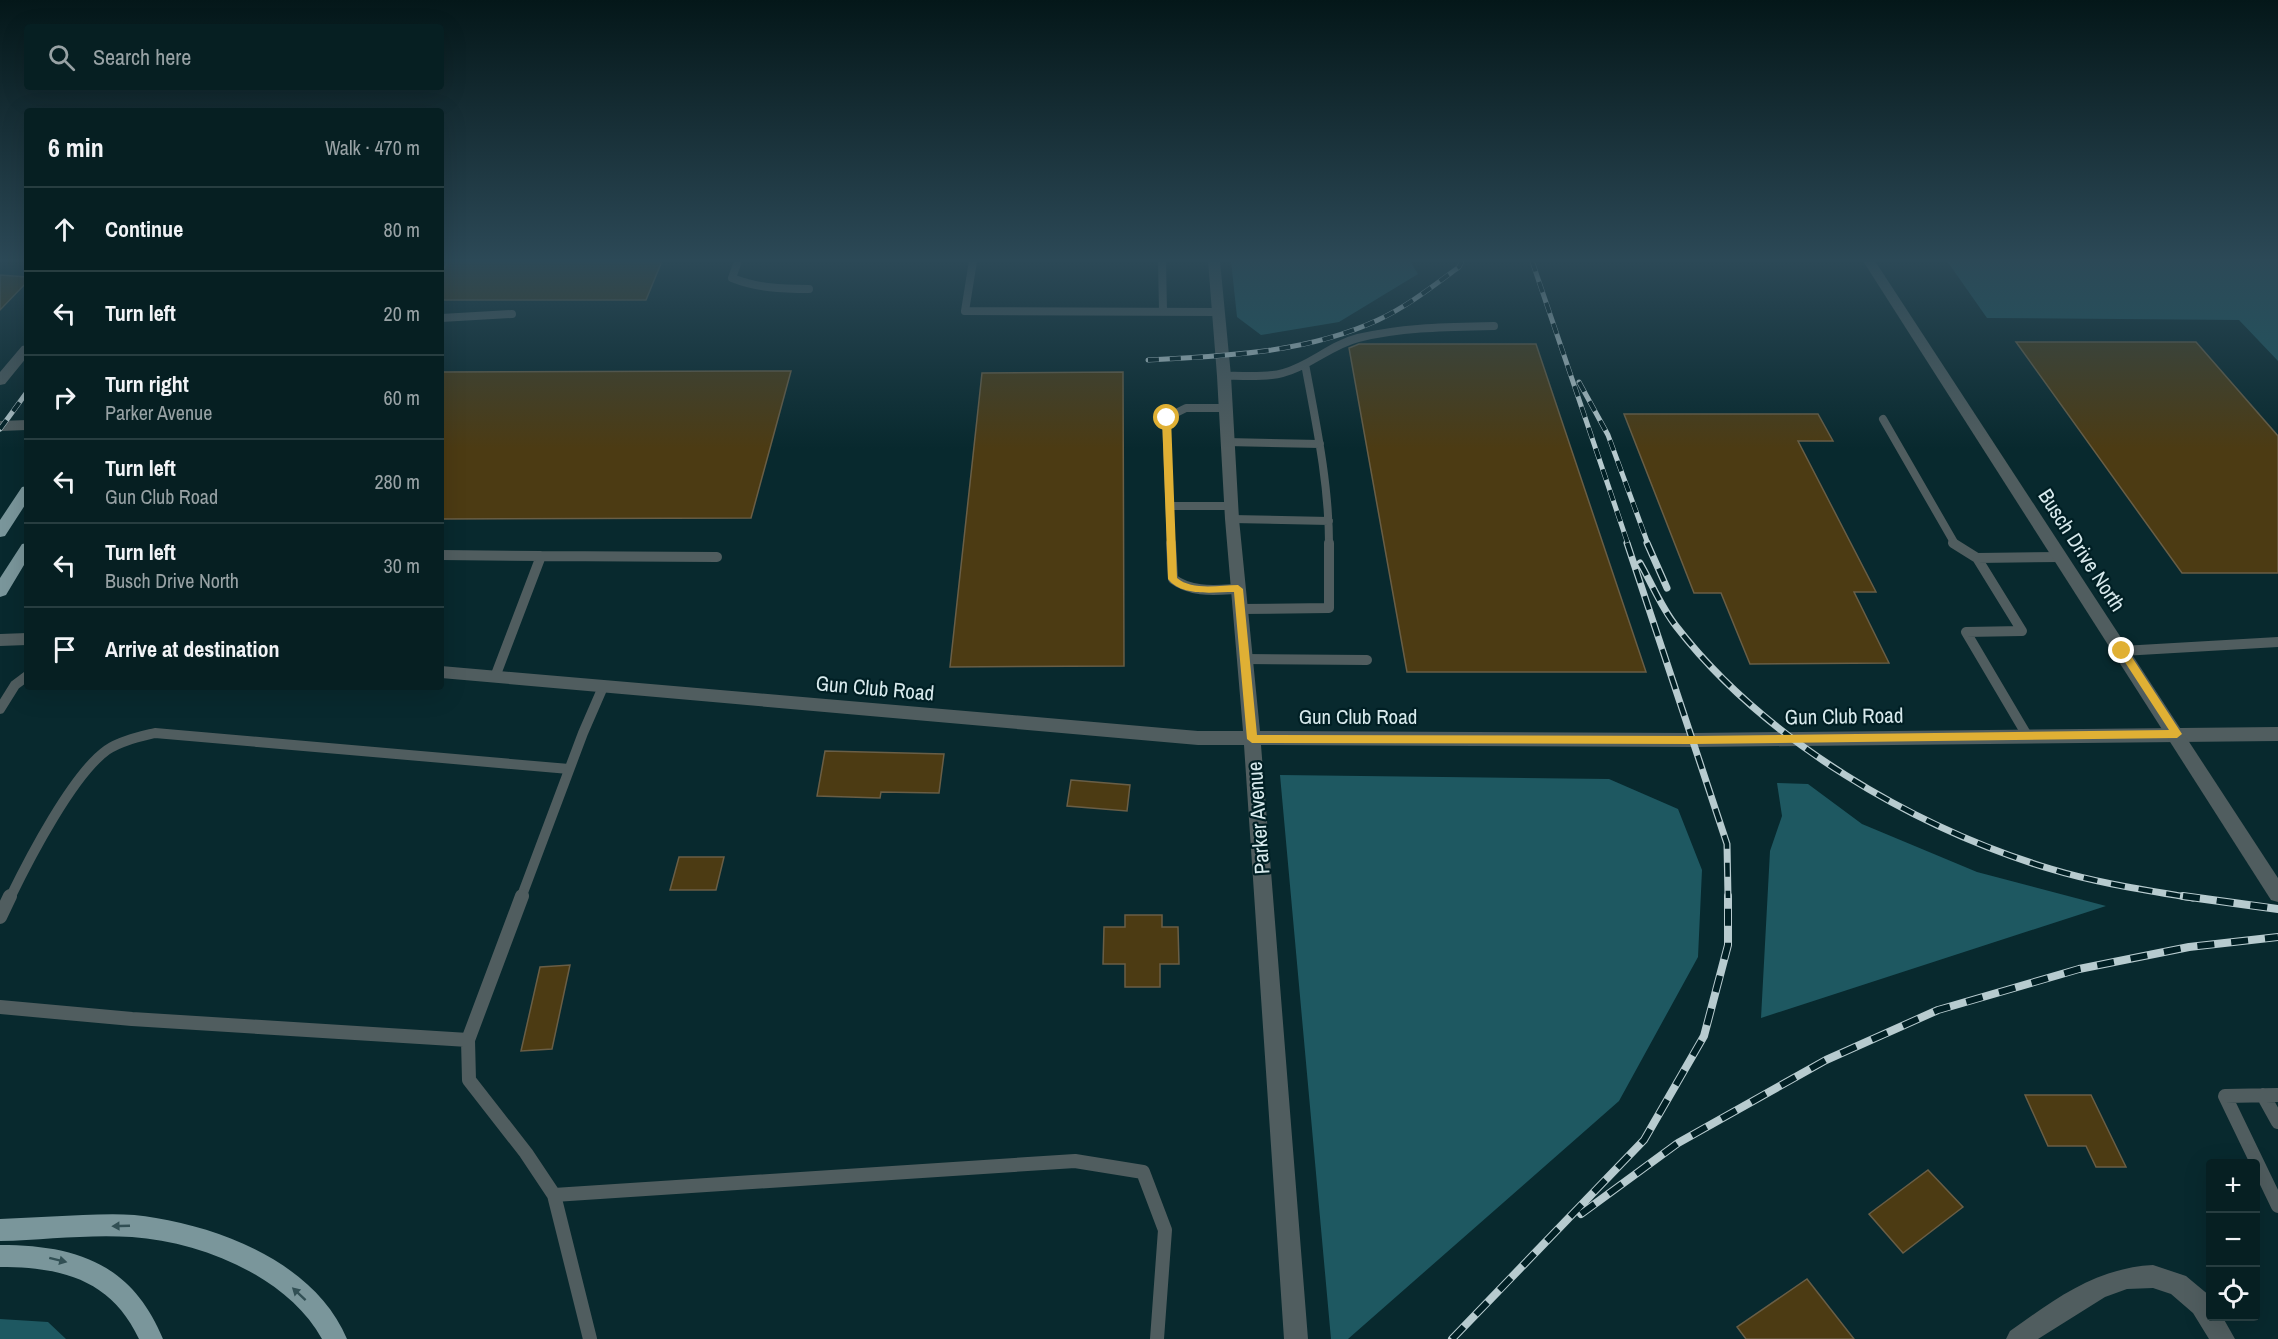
<!DOCTYPE html>
<html lang="en">
<head>
<meta charset="utf-8">
<style>
	:root { --surface:#061f22; --page:#0f272a; --text:#f1f3f6; --muted:#98a2a5; --line:#273d40 }
	body { margin:0; font-family:"Archivo Narrow",sans-serif; background:var(--page); color:var(--text) }
	.controls { position:absolute; right:18px; bottom:18px; display:grid; overflow:hidden; border-radius:6px; box-shadow:0 6px 24px #0002 }
	.controls button { width:54px; height:54px; display:grid; place-items:center; padding:0; border:0; border-bottom:2px solid var(--line); background:var(--surface); color:var(--text); font:30px sans-serif }
	.stop { position:absolute; width:18px; height:18px; margin:-14px; border:4px solid #e0b034; border-radius:50%; background:#fff }
	.stop.end { background:#e0b034; border-color:#fff; box-shadow:0 2px 6px #0008 }
	.list { margin:0; padding:0; list-style:none }
	h2 { display:flex; justify-content:space-between; align-items:center; height:78px; margin:0; padding:0 24px; font-size:26px }
	h2 small { font-size:20px; font-weight:400; color:var(--muted) }
	.list li { display:grid; grid-template-columns:39px 1fr auto; gap:18px; align-items:center; box-sizing:border-box; height:84px; padding:0 24px; border-top:2px solid var(--line) }
	.list b { display:block; font-size:22px; white-space:nowrap }
	.list p { margin:0; font-size:20px; white-space:nowrap; color:var(--muted) }
	.list em { font-size:20px; font-style:normal; color:var(--muted) }
	.icon { flex:none; width:33px; height:33px; fill:none; stroke:currentColor; stroke-width:2; stroke-linecap:round; stroke-linejoin:round }
	.map { position:relative; flex:none; width:2278px; height:1339px; overflow:hidden }
	.search { position:absolute; background:var(--surface); box-shadow:0 6px 24px #0002; left:24px; top:24px; width:420px; height:66px; display:flex; align-items:center; gap:15px; box-sizing:border-box; padding:0 21px; border-radius:6px; color:var(--muted); font-size:22px }
	.panel { position:absolute; background:var(--surface); box-shadow:0 6px 24px #0002; left:24px; top:108px; width:420px; height:582px; border-radius:6px }
	.map>svg:first-child { display:block }
	.forest { fill:#1e5861 }
	.building { fill:#4c3b13; stroke:#695e46; stroke-width:1.5 }
	.lines { fill:none; stroke-linecap:round; stroke-linejoin:round }
	.service-far2 { stroke:#505d5f; stroke-width:8 }
	.service-far1 { stroke:#505d5f; stroke-width:10 }
	.service { stroke:#505d5f; stroke-width:14 }
	.minor { fill:#505d5f; fill-rule:evenodd }
	.tertiary { fill:#505d5f; fill-rule:evenodd }
	.primary { fill:#7a969b; fill-rule:evenodd }
	.rail-far2-casing { stroke:#b7cbcf; stroke-width:5 }
	.rail-far1-casing { stroke:#b7cbcf; stroke-width:7 }
	.rail-casing { stroke:#b7cbcf; stroke-width:8 }
	.rail-far2 { stroke:#001f24; stroke-width:4; stroke-dasharray:11; stroke-linecap:butt }
	.rail-far1 { stroke:#001f24; stroke-width:4.5; stroke-dasharray:14; stroke-linecap:butt }
	.rail { stroke:#001f24; stroke-width:6; stroke-dasharray:17; stroke-linecap:butt }
	.oneway { fill:#314f54 }
	.route { fill:#e0b034 }
	.labels { text-anchor:middle; dominant-baseline:central; stroke-width:4.5; stroke-linejoin:round; paint-order:stroke }
	.street-label { font-size:21px; fill:#d8eaed; stroke:#001f24 }
</style>
</head>
<body>
<div class="map">
<svg width="2278" height="1339" viewBox="0 0 2278 1339">
	<rect width="100%" height="100%" fill="#08292e"/>
	<path class="forest" d="M1231,261H1410L1418,274L1339,322L1261,335L1237,317Z
		M1947,261H2278V361L2239,320L1987,318Z
		M1280,775L1609,779L1678,809L1702,870L1698,957L1619,1101L1348,1339H1331Z
		M1777,783L1808,784L1862,824L1977,872L2106,906L1761,1018L1770,851L1782,816Z
		M0,1319L48,1322L66,1339H0Z"/>
	<path class="building" d="M448,261H662L646,300H441V273Z
		M0,275L27,277V282L0,310Z
		M2016,342H2196L2278,436V573H2182Z
		M1359,344H1536L1646,672H1407L1349,348Z
		M791,371L751,518L441,519V372Z
		M1123,372L1124,666L950,667L982,373Z
		M1624,414H1818L1833,441H1798L1876,592H1854L1889,663L1750,664L1721,593H1694Z
		M825,751L944,754L939,793L881,792L880,798L817,796Z
		M1071,780L1130,785L1127,811L1067,806Z
		M679,857H724L716,890H670Z
		M1125,915H1162V927H1178L1179,964H1160V987H1125V964H1103L1104,927H1125Z
		M570,965L552,1049L521,1051L540,967Z
		M2025,1095H2091L2126,1167H2096L2086,1146H2048Z
		M1928,1170L1963,1207L1903,1253L1869,1214Z
		M1807,1279L1854,1339H1746L1737,1327Z"/>
	<g class="lines">
		<path class="service-far2" d="M738,261L732,278C757,288 782,289 809,289
			M973,261L965,311L1218,312
			M1162,261L1163,311
			M441,318L512,314
			M1305,364C1316,423 1329,484 1329,544
			M1224,376C1242,375 1266,378 1283,373C1310,366 1330,345 1358,338C1404,327 1447,327 1494,326
			M1883,419L1955,544
			M1227,442L1320,444
			M1170,506H1231
			M1232,519L1329,521
			M1171,544L1166,418L1186,408H1225"/>
		<path class="service-far1" d="M1171,543L1173,579C1192,593 1215,590 1238,589
			M1953,543L1977,558
			M441,555L541,556L495,677
			M541,556L717,557
			M1240,609L1329,608V543
			M2122,651L2278,642
			M1244,659L1367,660
			M0,709L15,685L27,676
			M2028,737L1966,632L2022,631L1977,558L2061,557
			M10,898C29,859 73,774 107,750C120,741 139,737 155,733L569,769
			M521,898L583,733L603,687"/>
		<path class="service" d="M522,896L468,1040L469,1080L526,1153L554,1195L590,1339
			M0,917L10,896
			M0,1007L132,1019L468,1040
			M2263,1095L2278,1122
			M2278,1095L2225,1096L2278,1206
			M554,1195L1075,1161L1143,1172L1165,1230L1157,1339"/>
		<path class="minor" d="M1208,261H1220L1231,376L1239,519L1260,731L1694,733L2278,727V741L1694,747L1261,745L1308,1339H1284L1244,745H1198L441,678V666L1198,731H1243L1225,519L1217,376Z
			M27,345V357L5,384L0,385V372L22,346Z
			M27,420V430L0,431V421Z
			M27,633V645L0,646V634Z
			M2153,1265L2186,1276L2210,1296V1316H2222L2235,1339H2209L2193,1313L2171,1294L2153,1288L2127,1289L2105,1297L2038,1339H2006L2010,1331C2055,1299 2096,1268 2153,1265Z"/>
		<path class="tertiary" d="M1863,261H1875L2278,878V902L2271,900Z"/>
		<path class="primary" d="M27,486V502L5,536L0,537V520L22,487Z
			M27,543V560L6,595L0,597V578L22,544Z
			M83,1215C107,1214 132,1213 156,1218C229,1230 317,1267 347,1339H322C287,1276 201,1242 132,1237C88,1234 44,1240 0,1241V1219Z
			M0,1245C77,1245 132,1264 163,1339H139C111,1279 61,1267 0,1267Z"/>
		<defs>
			<path id="rail-far2" d="M1532,261L1628,544
				M1148,360C1225,356 1307,353 1378,320C1408,306 1433,286 1459,267L1462,261
				M1579,382L1608,435L1648,544
				M0,429L27,392"/>
			<path id="rail-far1" d="M1627,543L1727,844L1728,898
				M1647,543L1667,588
				M1640,563C1652,584 1661,607 1676,626C1764,740 1914,828 2051,869C2097,883 2145,890 2193,898"/>
			<path id="rail" d="M2183,896L2278,909
				M1581,1214L1678,1143L1826,1060L1938,1010L2079,969L2189,947L2278,937
				M1452,1339L1644,1140L1704,1036L1728,945V896"/>
		</defs>
		<use href="#rail-far2" class="rail-far2-casing"/>
		<use href="#rail-far1" class="rail-far1-casing"/>
		<use href="#rail" class="rail-casing"/>
		<use href="#rail-far2" class="rail-far2"/>
		<use href="#rail-far1" class="rail-far1"/>
		<use href="#rail" class="rail"/>
	</g>
	<defs><path id="oneway-solid" d="M-6-.8H1V-3.2L6.5 0L1 3.2V.8H-6Z" transform="scale(1.5)"/></defs>
	<g class="oneway">
		<use href="#oneway-solid" transform="translate(121 1226) rotate(178)"/>
		<use href="#oneway-solid" transform="translate(58 1260) rotate(14)"/>
		<use href="#oneway-solid" transform="translate(299 1294) rotate(-137)"/>
	</g>
	<linearGradient id="sky" x2="0" y2="1"><stop stop-color="#041719"/><stop offset="0.58" stop-color="#2c4957"/><stop offset="1" stop-color="#2c4957" stop-opacity="0"/></linearGradient>
	<rect width="2278" height="449" fill="url(#sky)"/>
	<path class="route" d="M1167,415L1171,418L1177,578C1192,591 1220,585 1238,585L1243,589L1257,735L1694,736L2169,730L2119,653V648H2126L2182,734L2177,738L1694,744L1252,743L1247,739L1234,592C1213,592 1182,597 1168,579L1162,418Z"/>
	<g class="labels">
		<g class="street-label">
			<text transform="translate(2082 550) rotate(57)">Busch Drive North</text>
			<text transform="translate(875 688) rotate(5)">Gun Club Road</text>
			<text x="1358" y="716">Gun Club Road</text>
			<text transform="translate(1844 716) rotate(-1)">Gun Club Road</text>
			<text transform="translate(1258 818) rotate(-94)">Parker Avenue</text>
		</g>
	</g>
</svg>
<div class="controls">
<button>+</button>
<button>−</button>
<button><svg class="icon" aria-label="locate" viewBox="0 0 24 24"><circle cx="12" cy="12" r="6"/><path d="M12 2v4M12 18v4M2 12h4M18 12h4"/></svg></button>
</div>
<div class="stop" style="left:1167px;top:418px"></div>
<div class="stop end" style="left:2122px;top:651px"></div>
<div class="search"><svg class="icon" aria-label="search" viewBox="0 0 24 24"><circle cx="10" cy="10" r="6"/><path d="M15 15l6 6"/></svg>Search here</div>
<section class="panel">
<h2>6 min<small>Walk · 470 m</small></h2>
<ul class="list">
<li><svg class="icon" aria-label="ahead" viewBox="0 0 24 24"><path d="M12 20V5M6 11l6-6 6 6"/></svg><div><b>Continue</b></div><em>80 m</em></li>
<li><svg class="icon" aria-label="left" viewBox="0 0 24 24"><path d="M17 20v-9H6M10 6l-5 5 5 5"/></svg><div><b>Turn left</b></div><em>20 m</em></li>
<li><svg class="icon" aria-label="right" viewBox="0 0 24 24"><path d="M7 20v-9h11M14 6l5 5-5 5"/></svg><div><b>Turn right</b><p>Parker Avenue</p></div><em>60 m</em></li>
<li><svg class="icon" aria-label="left" viewBox="0 0 24 24"><path d="M17 20v-9H6M10 6l-5 5 5 5"/></svg><div><b>Turn left</b><p>Gun Club Road</p></div><em>280 m</em></li>
<li><svg class="icon" aria-label="left" viewBox="0 0 24 24"><path d="M17 20v-9H6M10 6l-5 5 5 5"/></svg><div><b>Turn left</b><p>Busch Drive North</p></div><em>30 m</em></li>
<li><svg class="icon" aria-label="arrive" viewBox="0 0 24 24"><path d="M6 21V4h12l-3 4 3 4H6"/></svg><div><b>Arrive at destination</b></div></li>
</ul>
</section>
</div>
</body>
</html>
